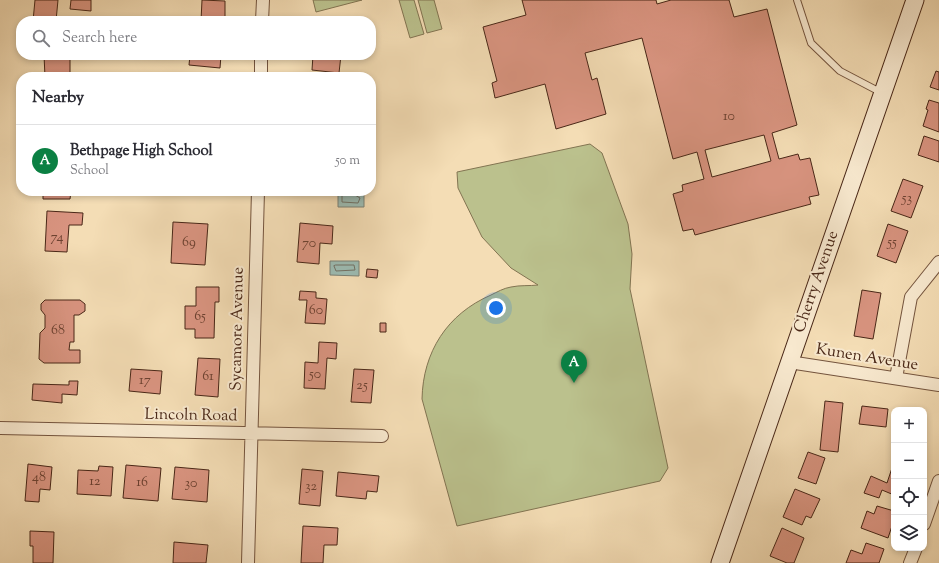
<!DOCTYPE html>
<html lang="en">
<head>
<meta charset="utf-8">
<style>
	:root { --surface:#fff; --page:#f7f7f7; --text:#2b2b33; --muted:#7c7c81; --line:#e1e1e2; --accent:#0b8043 }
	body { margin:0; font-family:"Sorts Mill Goudy",serif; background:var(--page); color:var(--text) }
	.controls { position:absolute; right:12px; bottom:12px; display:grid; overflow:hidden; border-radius:8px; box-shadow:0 2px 6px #0003 }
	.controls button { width:36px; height:36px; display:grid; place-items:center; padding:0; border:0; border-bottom:1px solid var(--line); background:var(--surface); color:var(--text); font:20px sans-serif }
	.you { position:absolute; left:496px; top:308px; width:14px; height:14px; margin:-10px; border:3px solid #fff; border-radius:50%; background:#1a73e8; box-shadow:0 0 0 6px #1a73e833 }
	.badge { display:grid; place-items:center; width:26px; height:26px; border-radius:50%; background:var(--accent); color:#fff; font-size:13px; font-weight:700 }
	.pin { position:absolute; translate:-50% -33px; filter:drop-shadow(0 1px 2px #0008) }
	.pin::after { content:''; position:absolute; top:21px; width:14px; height:12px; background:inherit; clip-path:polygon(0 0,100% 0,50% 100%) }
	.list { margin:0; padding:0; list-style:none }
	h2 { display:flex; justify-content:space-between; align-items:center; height:52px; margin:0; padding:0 16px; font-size:17px }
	h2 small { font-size:13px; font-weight:400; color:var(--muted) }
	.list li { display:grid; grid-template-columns:26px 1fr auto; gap:12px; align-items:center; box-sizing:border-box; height:72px; padding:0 16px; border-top:1px solid var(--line) }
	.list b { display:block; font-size:15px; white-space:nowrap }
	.list p { margin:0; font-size:13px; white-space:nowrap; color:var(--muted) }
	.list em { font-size:13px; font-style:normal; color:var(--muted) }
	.icon { flex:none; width:22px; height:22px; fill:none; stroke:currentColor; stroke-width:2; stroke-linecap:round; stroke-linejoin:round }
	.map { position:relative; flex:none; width:939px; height:563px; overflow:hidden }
	.search { position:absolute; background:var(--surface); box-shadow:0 2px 6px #0003; left:16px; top:16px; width:360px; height:44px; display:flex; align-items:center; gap:10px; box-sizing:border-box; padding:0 14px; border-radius:16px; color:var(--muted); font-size:15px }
	.panel { position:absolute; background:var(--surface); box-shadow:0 2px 6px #0003; left:16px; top:72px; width:360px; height:124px; border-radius:16px }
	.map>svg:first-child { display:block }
	.green { fill:#bbc18d; stroke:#827452 }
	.water { fill:#9cbbb2; stroke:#7b8074 }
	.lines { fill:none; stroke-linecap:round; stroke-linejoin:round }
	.shore { stroke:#727164; stroke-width:1 }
	.building { fill:#d99480; stroke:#492717; fill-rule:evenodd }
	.lane-casing { stroke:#74543e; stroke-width:8 }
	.street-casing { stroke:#74543e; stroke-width:14 }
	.secondary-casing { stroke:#492717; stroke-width:19 }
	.lane { stroke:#f8e9cf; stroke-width:6 }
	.street { stroke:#f8e9cf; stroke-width:12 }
	.secondary { stroke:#f8e9cf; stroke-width:17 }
	.labels { text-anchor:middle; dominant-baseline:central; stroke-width:4; stroke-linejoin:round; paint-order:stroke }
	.number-label { font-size:14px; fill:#6d4231 }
	.street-label { font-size:16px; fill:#492717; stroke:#f8e9cf }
</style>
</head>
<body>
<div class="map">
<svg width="939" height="563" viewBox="0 0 939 563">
	<rect width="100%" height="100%" fill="#f4ddb5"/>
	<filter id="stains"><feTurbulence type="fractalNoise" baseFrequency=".005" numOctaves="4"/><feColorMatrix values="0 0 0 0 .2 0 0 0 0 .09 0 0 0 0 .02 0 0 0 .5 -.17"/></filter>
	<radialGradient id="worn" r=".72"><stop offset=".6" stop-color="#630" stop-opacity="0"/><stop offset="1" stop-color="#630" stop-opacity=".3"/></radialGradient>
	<path class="green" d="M313,0H362L316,12Z
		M399,0H414L424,34L410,38Z
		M418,0H434L442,29L427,33Z
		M590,144L602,153L628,224L632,254L630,289L668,468L660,481L457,526L422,399C423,352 447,314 491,295C497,292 504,288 511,287C520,285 530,286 538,285L511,268L482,237L458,188L457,172Z"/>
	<path class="water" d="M338,193H364V207H338Z
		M330,261H359V276L330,275Z"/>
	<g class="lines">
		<path class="shore" d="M342,191V202L358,203L360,198L355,195L354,191
			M336,265H354L355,270L336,271L334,266Z"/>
	</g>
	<path class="building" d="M35,0H58L56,21H33Z
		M71,0H91V11L70,9Z
		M202,0L225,1V21H201Z
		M522,0H656L657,4L671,0H729L734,17L767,9L797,125L772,133L779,159L798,154L800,160L810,158L819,195L809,197L811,204L695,235L693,229L683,231L673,194L683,191L682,185L704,179L697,152L673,159L642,38L585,53L592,80L597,78L606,114L556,129L545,84L495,98L492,83L497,81L483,27L526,15ZM764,135L771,161L712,177L705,150Z
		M44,55H70V77H45Z
		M190,55H221L220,68L189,65Z
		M313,55H341L339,73L312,70Z
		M936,71L939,72V90L930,87Z
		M929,100L939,103V132L923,126L928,110L926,109Z
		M924,136L939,141V162L918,155Z
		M903,179L923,186L911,218L891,211Z
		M43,191H71L70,199H43Z
		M47,211L83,213L82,225H69L67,252L45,251Z
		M173,222L208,224L205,265L171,263Z
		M300,223L333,226L332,244L320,243L319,264L297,262Z
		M888,224L908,231L896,263L877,256Z
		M367,269L378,270L377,278L366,277Z
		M196,287H219V302H215L214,338H195V329H185V306H196Z
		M862,290L881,293L873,339L854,336Z
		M300,291L316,292V298L327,299L325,324L305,323L307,300H299Z
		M45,300H80L85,304V311L79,315H74V342H70L69,350H80V363H44L39,359L40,333L45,328V315L41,310V304Z
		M380,323H386V332H380Z
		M319,342L337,343L336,359L327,358L325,389L304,388L305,362L318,363Z
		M198,358L220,359L218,397L195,395Z
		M131,369L162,371L160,394L129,391Z
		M354,369L374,370L371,403L351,402Z
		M69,381H78L77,395L62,394V403L32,400L33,384L69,385Z
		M825,401L843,403L838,452L820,450Z
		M862,406L888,409L886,427L859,424Z
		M808,452L825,458L816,484L798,478Z
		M28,464L52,467L50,490L40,489L39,502L25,501Z
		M126,465L161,468L158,501L123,498Z
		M893,465L894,495L882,490L879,498L864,493L871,476L887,483Z
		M99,466L113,467L111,496L77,494L78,470L98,471Z
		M175,467L209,470L207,502L172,499Z
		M302,469L323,471L320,506L299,504Z
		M338,472L379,476L377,492L367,491L366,499L336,496Z
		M795,489L820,499L811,518L806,516L802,525L783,517Z
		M877,506L894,511V520L888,538L861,528L867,511L874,514Z
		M303,526L338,528L337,545H324L323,563H301Z
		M782,528L804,538L794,563H787L770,556Z
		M30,531L54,532L53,563H33V546H30Z
		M174,542L208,545L206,563H173Z
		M866,543L884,549L879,563H846L851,550L862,554Z"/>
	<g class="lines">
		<defs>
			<path id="lane" d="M797,0L811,43L840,71L882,93"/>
			<path id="street" d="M262,21L263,0
				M261,77V55
				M789,362L939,385
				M896,378L911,297L939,262
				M0,428L382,436
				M924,524L939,481
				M248,563L258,191
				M910,563L916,548"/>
			<path id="secondary" d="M720,563L915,0"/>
		</defs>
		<use href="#lane" class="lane-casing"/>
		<use href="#street" class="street-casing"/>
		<use href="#secondary" class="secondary-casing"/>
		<use href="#lane" class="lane"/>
		<use href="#street" class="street"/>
		<use href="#secondary" class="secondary"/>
	</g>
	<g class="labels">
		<g class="number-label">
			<text x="729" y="117">10</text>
			<text x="907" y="199">53</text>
			<text x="57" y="238">74</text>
			<text x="189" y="243">69</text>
			<text x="892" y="243">55</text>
			<text x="309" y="244">70</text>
			<text x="316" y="311">60</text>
			<text x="200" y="317">65</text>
			<text x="58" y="331">68</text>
			<text x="315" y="375">50</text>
			<text x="208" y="377">61</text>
			<text x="145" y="381">17</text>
			<text x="362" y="386">25</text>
			<text x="39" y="478">48</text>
			<text x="95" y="482">12</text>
			<text x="142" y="483">16</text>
			<text x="191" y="484">30</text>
			<text x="311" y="487">32</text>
		</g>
		<g class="street-label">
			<text transform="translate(817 282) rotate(-71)">Cherry Avenue</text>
			<text transform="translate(238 329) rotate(-89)">Sycamore Avenue</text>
			<text transform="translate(867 358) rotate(9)">Kunen Avenue</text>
			<text transform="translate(191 416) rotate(1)">Lincoln Road</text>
		</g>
	</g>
	<rect width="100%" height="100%" filter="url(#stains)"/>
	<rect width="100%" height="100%" fill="url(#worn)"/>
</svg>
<div class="controls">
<button>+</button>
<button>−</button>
<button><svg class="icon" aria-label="locate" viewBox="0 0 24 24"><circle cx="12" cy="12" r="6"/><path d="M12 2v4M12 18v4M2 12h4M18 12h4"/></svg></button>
<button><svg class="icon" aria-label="layers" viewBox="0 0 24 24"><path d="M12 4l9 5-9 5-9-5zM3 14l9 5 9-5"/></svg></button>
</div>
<div class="you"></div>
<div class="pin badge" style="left:574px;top:383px">A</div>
<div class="search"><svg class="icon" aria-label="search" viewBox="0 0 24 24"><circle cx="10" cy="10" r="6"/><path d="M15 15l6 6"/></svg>Search here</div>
<section class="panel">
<h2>Nearby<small></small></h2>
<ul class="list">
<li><span class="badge">A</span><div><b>Bethpage High School</b><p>School</p></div><em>50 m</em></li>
</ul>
</section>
</div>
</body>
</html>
